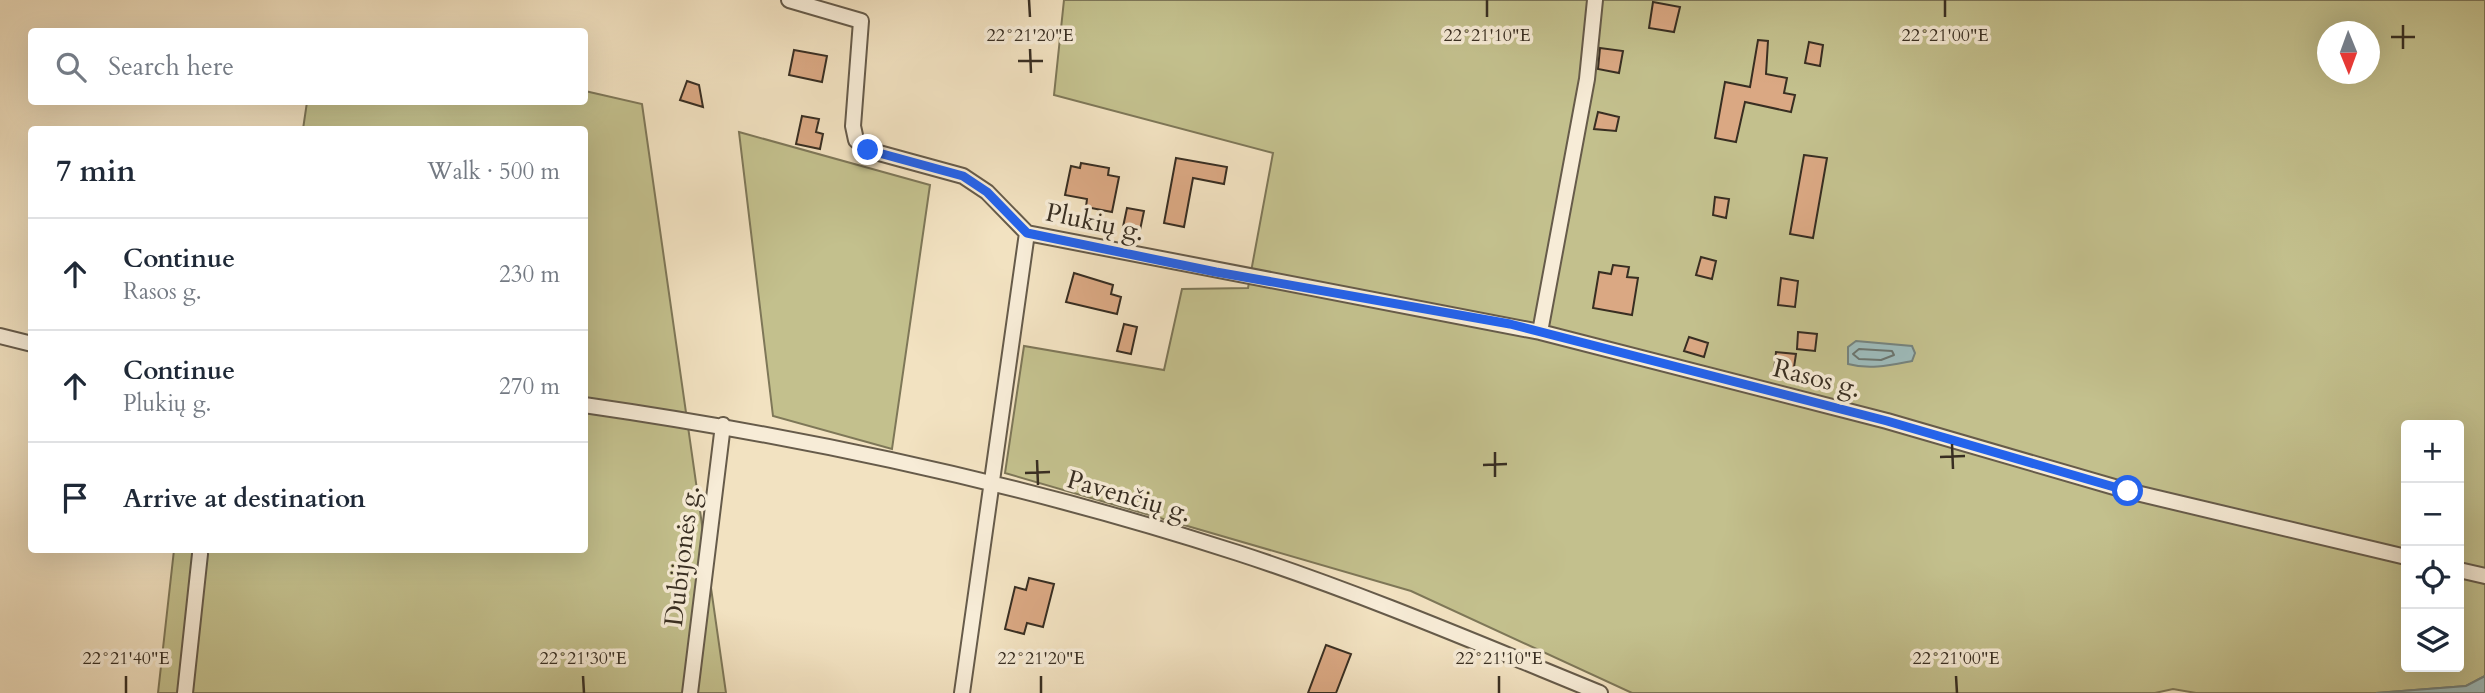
<!DOCTYPE html>
<html lang="en">
<head>
<meta charset="utf-8">
<style>
	:root { --surface:#fff; --page:#f2f2f3; --text:#1f2937; --muted:#747a83; --line:#e0e1e3 }
	body { margin:0; font-family:Cardo,serif; background:var(--page); color:var(--text) }
	.controls { position:absolute; right:21px; bottom:21px; display:grid; overflow:hidden; border-radius:7px; box-shadow:0 7px 28px #0002 }
	.controls button { width:63px; height:63px; display:grid; place-items:center; padding:0; border:0; border-bottom:2px solid var(--line); background:var(--surface); color:var(--text); font:35px sans-serif }
	.compass { position:absolute; left:2317px; top:21px; width:63px; height:63px; border-radius:50%; background:var(--surface); box-shadow:0 7px 28px #0002; rotate:179deg }
	.stop { position:absolute; width:21px; height:21px; margin:-16px; border:5px solid #2563eb; border-radius:50%; background:#fff }
	.stop.end { background:#2563eb; border-color:#fff; box-shadow:0 2px 7px #0008 }
	.list { margin:0; padding:0; list-style:none }
	h2 { display:flex; justify-content:space-between; align-items:center; height:91px; margin:0; padding:0 28px; font-size:30px }
	h2 small { font-size:23px; font-weight:400; color:var(--muted) }
	.list li { display:grid; grid-template-columns:46px 1fr auto; gap:21px; align-items:center; box-sizing:border-box; height:112px; padding:0 28px; border-top:2px solid var(--line) }
	.list b { display:block; font-size:26px; white-space:nowrap }
	.list p { margin:0; font-size:23px; white-space:nowrap; color:var(--muted) }
	.list em { font-size:23px; font-style:normal; color:var(--muted) }
	.icon { flex:none; width:38px; height:38px; fill:none; stroke:currentColor; stroke-width:2; stroke-linecap:round; stroke-linejoin:round }
	.map { position:relative; flex:none; width:2485px; height:693px; overflow:hidden }
	.search { position:absolute; background:var(--surface); box-shadow:0 7px 28px #0002; left:28px; top:28px; width:560px; height:77px; display:flex; align-items:center; gap:18px; box-sizing:border-box; padding:0 24px; border-radius:7px; color:var(--muted); font-size:26px }
	.panel { position:absolute; background:var(--surface); box-shadow:0 7px 28px #0002; left:28px; top:126px; width:560px; height:427px; border-radius:7px }
	.map>svg:first-child { display:block }
	.green { fill:#c3c08d; stroke:#7e7758; stroke-width:2; fill-rule:evenodd }
	.water { fill:#9ebcbc; stroke:#75837e; stroke-width:2 }
	.lines { fill:none; stroke-linecap:round; stroke-linejoin:round }
	.shore { stroke:#6b756f; stroke-width:2 }
	.building { fill:#daa883; stroke:#382e22; stroke-width:2 }
	.street-casing { stroke:#665b4a; stroke-width:18 }
	.street { stroke:#f7ecd7; stroke-width:14 }
	.route { stroke:#2563eb; stroke-width:9 }
	.ticks { fill:none; stroke:#382e22; stroke-width:2.5 }
	.labels { text-anchor:middle; dominant-baseline:central; stroke-width:7; stroke-linejoin:round; paint-order:stroke }
	.street-label { font-size:26px; fill:#382e22; stroke:#f7ecd7 }
	.ticks-label { font-size:18px; text-anchor:middle; fill:#382e22; stroke:#f7ecd7; stroke-width:7; stroke-linejoin:round; paint-order:stroke }
</style>
</head>
<body>
<div class="map">
<svg width="2485" height="693" viewBox="0 0 2485 693">
	<rect width="100%" height="100%" fill="#f2e2c1"/>
	<filter id="stains"><feTurbulence type="fractalNoise" baseFrequency=".00286" numOctaves="4"/><feColorMatrix values="0 0 0 0 .2 0 0 0 0 .09 0 0 0 0 .02 0 0 0 .5 -.17"/></filter>
	<radialGradient id="worn" r=".72"><stop offset=".6" stop-color="#630" stop-opacity="0"/><stop offset="1" stop-color="#630" stop-opacity=".3"/></radialGradient>
	<path class="green" d="M1064,0H2485V676L2466,686L2376,693H2196L2173,689L2155,693H1632L1411,591L1005,473L1024,346L1164,370L1182,289L1248,288L1273,153L1054,95ZM2328,32H2370V74H2328ZM2406,425H2459V667H2406Z
		M585,91L642,104L726,693H158L174,550H584V130L303,129L307,102H584Z
		M739,132L930,185L892,449L773,416Z"/>
	<path class="water" d="M1856,341L1912,346L1915,353L1912,361C1891,365 1870,370 1848,364V347Z
		M2485,676V693H2376L2466,686Z"/>
	<g class="lines">
		<path class="shore" d="M1859,349L1892,351L1894,355L1881,360L1859,359L1853,354Z"/>
	</g>
	<path class="building" d="M1653,2L1680,7L1674,32L1649,28Z
		M1758,40L1768,41L1766,74L1787,78L1784,93L1795,95L1791,112L1745,102L1736,142L1715,138L1725,82L1750,87Z
		M1809,42L1823,45L1820,66L1805,63Z
		M1600,48L1623,51L1619,73L1598,69Z
		M794,50L827,56L822,82L789,75Z
		M687,81L699,85L703,107L680,100Z
		M1598,112L1619,117L1616,131L1594,129Z
		M802,116L819,119L816,132L823,134L820,149L796,144Z
		M1804,155L1827,158L1813,238L1790,234Z
		M1176,158L1227,167L1224,184L1193,178L1184,227L1164,223Z
		M1081,163L1109,168L1108,175L1119,177L1112,212L1086,207L1087,199L1065,195L1071,166L1080,168Z
		M1715,197L1729,199L1726,218L1713,215Z
		M1127,208L1144,211L1140,230L1123,227Z
		M1701,257L1716,261L1712,279L1696,275Z
		M1613,265L1629,267L1627,277L1638,278L1632,315L1593,308L1599,272L1611,274Z
		M1074,273L1113,285L1111,294L1121,297L1117,314L1066,302Z
		M1781,278L1798,281L1795,307L1778,305Z
		M1124,324L1137,327L1131,354L1117,351Z
		M1798,332L1817,334L1815,351L1797,349Z
		M1689,337L1708,343L1704,357L1684,351Z
		M1776,352L1796,354L1793,374L1774,372Z
		M1029,578L1054,584L1043,627L1027,623L1024,634L1005,629L1015,587L1026,590Z
		M1326,645L1351,654L1336,693H1308Z"/>
	<g class="lines">
		<defs>
			<path id="street" d="M789,0L861,21L853,126L856,140L868,150L963,176L987,192L1027,233L1540,332
				M1595,0L1587,79L1540,332L1887,421L2128,491L2406,557
				M0,336L32,344
				M584,405C806,437 1025,484 1238,553C1361,593 1480,644 1600,693
				M2459,570L2485,576
				M185,693L200,554
				M690,693L723,425
				M962,693L1027,233"/>
		</defs>
		<use href="#street" class="street-casing"/>
		<use href="#street" class="street"/>
	</g>
	<g class="lines">
		<path class="route" d="M868,150L963,176L987,192L1027,233L1216,272L1510,324L1887,421L2128,491"/>
	</g>
	<path class="ticks" d="M1029,0L1030,17M1487,0V17M1945,0V17M2403,25V49M2391,37H2415M1030,49L1031,73M1018,61H1043M1952,444L1953,469M1495,452V477M1940,457L1965,456M1037,460L1038,485M1483,465L1507,464M1025,473L1050,472M126,676V693M583,676L584,693M1041,676V693M1499,676V693M1956,676L1957,693"/>
	<g class="labels">
		<g class="street-label">
			<text transform="translate(1095 222) rotate(12)">Plukių g.</text>
			<text transform="translate(1817 378) rotate(14)">Rasos g.</text>
			<text transform="translate(1129 496) rotate(16)">Pavenčių g.</text>
			<text transform="translate(682 556) rotate(-83)">Dubijonės g.</text>
		</g>
	</g>
	<g class="ticks-label">
		<text x="1030" y="41">22°21'20"E</text>
		<text x="1487" y="41">22°21'10"E</text>
		<text x="1945" y="41">22°21'00"E</text>
		<text x="126" y="664">22°21'40"E</text>
		<text x="583" y="664">22°21'30"E</text>
		<text x="1041" y="664">22°21'20"E</text>
		<text x="1499" y="664">22°21'10"E</text>
		<text x="1956" y="664">22°21'00"E</text>
	</g>
	<rect width="100%" height="100%" filter="url(#stains)"/>
	<rect width="100%" height="100%" fill="url(#worn)"/>
</svg>
<div class="controls">
<button>+</button>
<button>−</button>
<button><svg class="icon" aria-label="locate" viewBox="0 0 24 24"><circle cx="12" cy="12" r="6"/><path d="M12 2v4M12 18v4M2 12h4M18 12h4"/></svg></button>
<button><svg class="icon" aria-label="layers" viewBox="0 0 24 24"><path d="M12 4l9 5-9 5-9-5zM3 14l9 5 9-5"/></svg></button>
</div>
<svg class="compass" viewBox="-18 -18 36 36"><path d="M0-13l5 13h-10z" fill="#e53935"/><path d="M0 13l5-13h-10z" fill="#747a83"/></svg>
<div class="stop" style="left:2128px;top:491px"></div>
<div class="stop end" style="left:868px;top:150px"></div>
<div class="search"><svg class="icon" aria-label="search" viewBox="0 0 24 24"><circle cx="10" cy="10" r="6"/><path d="M15 15l6 6"/></svg>Search here</div>
<section class="panel">
<h2>7 min<small>Walk · 500 m</small></h2>
<ul class="list">
<li><svg class="icon" aria-label="ahead" viewBox="0 0 24 24"><path d="M12 20V5M6 11l6-6 6 6"/></svg><div><b>Continue</b><p>Rasos g.</p></div><em>230 m</em></li>
<li><svg class="icon" aria-label="ahead" viewBox="0 0 24 24"><path d="M12 20V5M6 11l6-6 6 6"/></svg><div><b>Continue</b><p>Plukių g.</p></div><em>270 m</em></li>
<li><svg class="icon" aria-label="arrive" viewBox="0 0 24 24"><path d="M6 21V4h12l-3 4 3 4H6"/></svg><div><b>Arrive at destination</b></div></li>
</ul>
</section>
</div>
</body>
</html>
